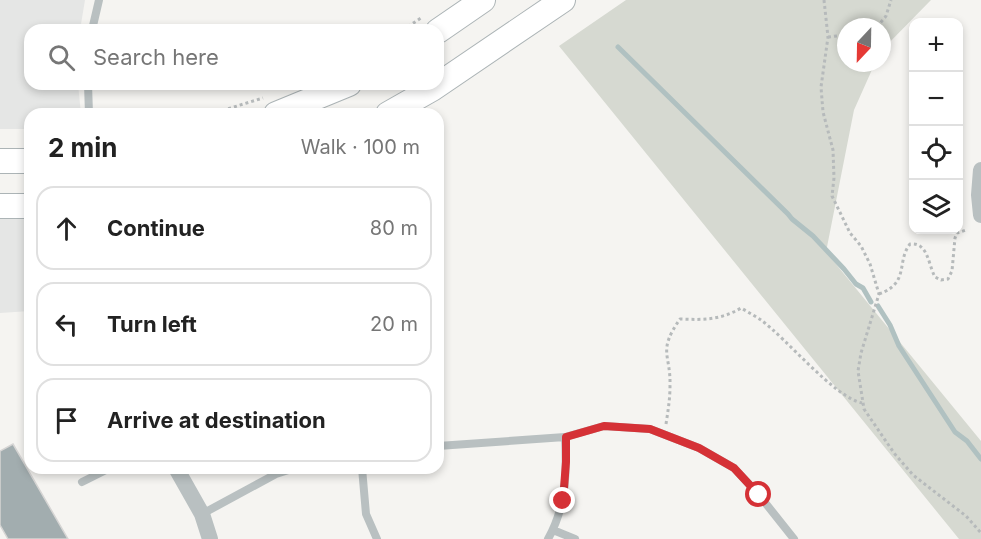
<!DOCTYPE html>
<html lang="en">
<head>
<meta charset="utf-8">
<style>
	:root { --surface:#fff; --page:#f2f2f2; --text:#222; --muted:#767676; --line:#e0e0e0 }
	body { margin:0; font-family:Inter,sans-serif; background:var(--page); color:var(--text) }
	.controls { position:absolute; right:18px; top:18px; display:grid; overflow:hidden; border-radius:12px; box-shadow:0 3px 9px #0003 }
	.controls button { width:54px; height:54px; display:grid; place-items:center; padding:0; border:0; border-bottom:2px solid var(--line); background:var(--surface); color:var(--text); font:30px sans-serif }
	.compass { position:absolute; left:837px; top:18px; width:54px; height:54px; border-radius:50%; background:var(--surface); box-shadow:0 3px 9px #0003; rotate:202deg }
	.stop { position:absolute; width:18px; height:18px; margin:-14px; border:4px solid #d53136; border-radius:50%; background:#fff }
	.stop.end { background:#d53136; border-color:#fff; box-shadow:0 2px 6px #0008 }
	.list { margin:0; padding:0; list-style:none }
	h2 { display:flex; justify-content:space-between; align-items:center; height:78px; margin:0; padding:0 24px; font-size:26px }
	h2 small { font-size:20px; font-weight:400; color:var(--muted) }
	.list li { display:grid; grid-template-columns:39px 1fr auto; gap:18px; align-items:center; box-sizing:border-box; height:84px; margin:0 12px 12px; padding:0 12px; border:2px solid var(--line); border-radius:18px }
	.list b { display:block; font-size:22px; white-space:nowrap }
	.list em { font-size:20px; font-style:normal; color:var(--muted) }
	.icon { flex:none; width:33px; height:33px; fill:none; stroke:currentColor; stroke-width:2; stroke-linecap:round; stroke-linejoin:round }
	.map { position:relative; flex:none; width:981px; height:539px; overflow:hidden }
	.search { position:absolute; background:var(--surface); box-shadow:0 3px 9px #0003; left:24px; top:24px; width:420px; height:66px; display:flex; align-items:center; gap:15px; box-sizing:border-box; padding:0 21px; border-radius:18px; color:var(--muted); font-size:22px }
	.panel { position:absolute; background:var(--surface); box-shadow:0 3px 9px #0003; left:24px; top:108px; width:420px; height:366px; border-radius:18px }
	.map>svg:first-child { display:block }
	.built { fill:#e5e6e5 }
	.green { fill:#d6d9d1 }
	.lines { fill:none; stroke-linecap:round; stroke-linejoin:round }
	.stream { stroke:#b0c1c1; stroke-width:5 }
	.building { fill:#a2adaf; stroke:#d6d5d4; stroke-width:1.5 }
	.secondary-casing { stroke:#acb4b6; stroke-width:26 }
	.path { stroke:#b6babb; stroke-width:3; stroke-dasharray:3 3; stroke-linecap:butt }
	.service { stroke:#b9c0c1; stroke-width:8 }
	.minor { stroke:#b9c0c1; stroke-width:16 }
	.secondary { stroke:#fff; stroke-width:24 }
	.route { stroke:#d53136; stroke-width:8 }
</style>
</head>
<body>
<div class="map">
<svg width="981" height="539" viewBox="0 0 981 539">
	<rect width="100%" height="100%" fill="#f5f4f1"/>
	<path class="built" d="M0,0H85L80,30H30V84H78L81,114H30V129H0Z
		M0,217H30V311L0,313Z"/>
	<path class="green" d="M626,0H931L882,50V27H846V63H875L854,110L826,252L981,441V539H959L559,46Z"/>
	<g class="lines">
		<path class="stream" d="M618,47L788,214L792,219L813,236L844,269L856,284L863,288L871,302
			M878,306L890,325L899,346L955,432L967,441L981,459"/>
	</g>
	<path class="building" d="M13,444L68,539H8L0,525V451Z"/>
	<g class="lines">
		<defs>
			<path id="secondary" d="M438,31L483,0
				M276,114L349,84
				M388,114L432,89L563,0
				M0,161H30
				M0,206H30"/>
		</defs>
		<use href="#secondary" class="secondary-casing"/>
		<path class="path" d="M824,0L828,37L821,87L823,112L833,150L834,178L832,196L850,233L861,246L870,264L879,294L861,353L858,371L864,409L894,453L913,475L966,516L981,533
			M877,27L886,16L891,0
			M403,30L421,18
			M828,37L846,35
			M211,114L263,98
			M879,294C910,283 896,262 910,244C928,242 928,264 935,277L941,280L948,279L952,271L955,238L957,233L966,230
			M666,424C668,411 670,399 670,386C671,354 657,352 680,319C703,320 721,320 741,308C748,312 755,316 761,320C787,339 834,397 862,403"/>
		<path class="service" d="M92,30L99,0
			M88,84L89,114
			M438,446L565,437L604,426L650,429L699,448L734,468L759,495L794,539
			M362,468L366,514L377,539
			M82,482L110,468
			M202,514L276,474L295,468
			M553,530L575,539
			M548,539C566,507 567,473 565,437"/>
		<path class="minor" d="M981,170L979,195L981,215
			M176,468L202,514L210,539"/>
		<use href="#secondary" class="secondary"/>
	</g>
	<g class="lines">
		<path class="route" d="M563,501L566,462V437L604,426L650,429L699,448L734,468L759,495"/>
	</g>
</svg>
<div class="controls">
<button>+</button>
<button>−</button>
<button><svg class="icon" aria-label="locate" viewBox="0 0 24 24"><circle cx="12" cy="12" r="6"/><path d="M12 2v4M12 18v4M2 12h4M18 12h4"/></svg></button>
<button><svg class="icon" aria-label="layers" viewBox="0 0 24 24"><path d="M12 4l9 5-9 5-9-5zM3 14l9 5 9-5"/></svg></button>
</div>
<svg class="compass" viewBox="-18 -18 36 36"><path d="M0-13l5 13h-10z" fill="#e53935"/><path d="M0 13l5-13h-10z" fill="#767676"/></svg>
<div class="stop" style="left:759px;top:495px"></div>
<div class="stop end" style="left:563px;top:501px"></div>
<div class="search"><svg class="icon" aria-label="search" viewBox="0 0 24 24"><circle cx="10" cy="10" r="6"/><path d="M15 15l6 6"/></svg>Search here</div>
<section class="panel">
<h2>2 min<small>Walk · 100 m</small></h2>
<ul class="list">
<li><svg class="icon" aria-label="ahead" viewBox="0 0 24 24"><path d="M12 20V5M6 11l6-6 6 6"/></svg><div><b>Continue</b></div><em>80 m</em></li>
<li><svg class="icon" aria-label="left" viewBox="0 0 24 24"><path d="M17 20v-9H6M10 6l-5 5 5 5"/></svg><div><b>Turn left</b></div><em>20 m</em></li>
<li><svg class="icon" aria-label="arrive" viewBox="0 0 24 24"><path d="M6 21V4h12l-3 4 3 4H6"/></svg><div><b>Arrive at destination</b></div></li>
</ul>
</section>
</div>
</body>
</html>
